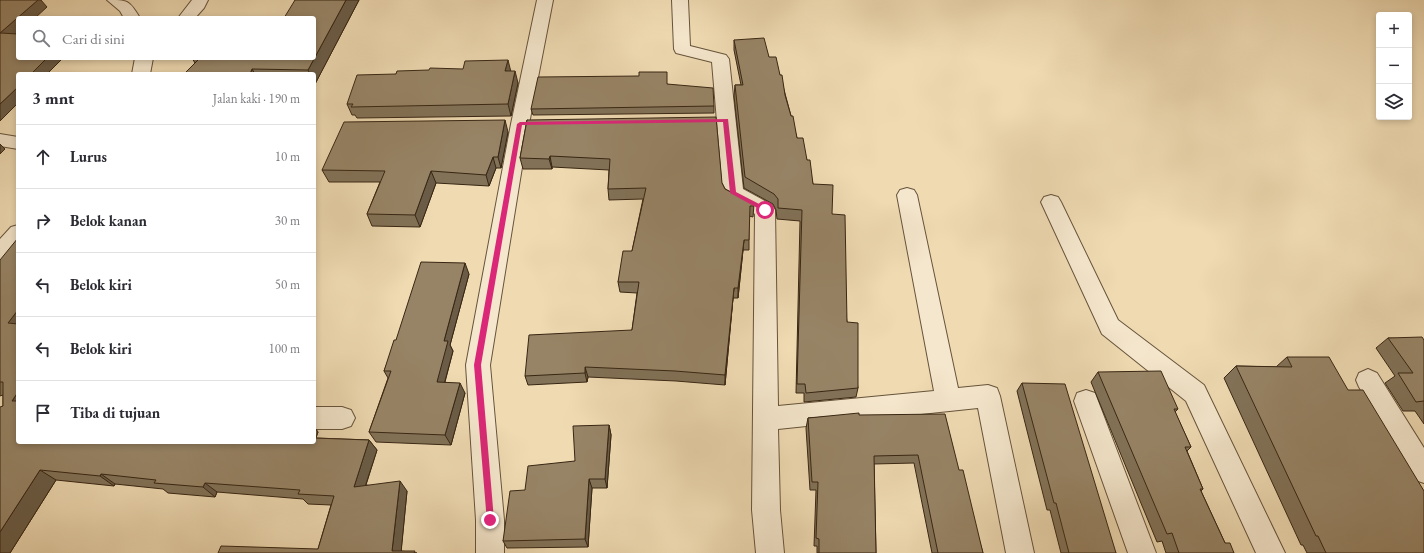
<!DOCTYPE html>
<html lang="id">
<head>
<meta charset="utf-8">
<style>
	:root { --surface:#fff; --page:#f7f7f7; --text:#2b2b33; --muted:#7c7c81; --line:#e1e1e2 }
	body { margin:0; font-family:"EB Garamond",serif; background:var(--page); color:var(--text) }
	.controls { position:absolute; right:12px; top:12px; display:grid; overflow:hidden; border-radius:4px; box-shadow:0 2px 6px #0003 }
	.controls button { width:36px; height:36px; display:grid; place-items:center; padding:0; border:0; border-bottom:1px solid var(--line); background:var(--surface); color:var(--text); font:20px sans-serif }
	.stop { position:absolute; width:12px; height:12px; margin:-9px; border:3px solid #db2777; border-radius:50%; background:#fff }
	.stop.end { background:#db2777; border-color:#fff; box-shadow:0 1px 4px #0008 }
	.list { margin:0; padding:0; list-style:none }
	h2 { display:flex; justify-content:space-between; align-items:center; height:52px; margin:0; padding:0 16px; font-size:17px }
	h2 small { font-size:13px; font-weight:400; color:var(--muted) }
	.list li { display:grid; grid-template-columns:26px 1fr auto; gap:12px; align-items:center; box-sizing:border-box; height:64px; padding:0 16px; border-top:1px solid var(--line) }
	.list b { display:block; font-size:15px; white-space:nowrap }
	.list em { font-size:13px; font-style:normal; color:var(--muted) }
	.icon { flex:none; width:22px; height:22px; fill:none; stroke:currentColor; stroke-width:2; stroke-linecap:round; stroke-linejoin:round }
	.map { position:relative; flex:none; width:1424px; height:553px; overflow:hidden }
	.search { position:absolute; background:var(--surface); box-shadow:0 2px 6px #0003; left:16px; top:16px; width:300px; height:44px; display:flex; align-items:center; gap:10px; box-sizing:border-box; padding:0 14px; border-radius:4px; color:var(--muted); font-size:15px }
	.panel { position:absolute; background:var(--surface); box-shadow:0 2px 6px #0003; left:16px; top:72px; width:300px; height:372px; border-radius:4px }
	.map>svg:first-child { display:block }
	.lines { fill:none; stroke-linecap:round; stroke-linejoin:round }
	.minor-casing { stroke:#66533b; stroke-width:2 }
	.minor { fill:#f5e7cd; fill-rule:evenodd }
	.wall { fill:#827258; stroke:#382613 }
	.shaded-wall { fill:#6a5c47; stroke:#382613 }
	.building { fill:#978466; stroke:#382613 }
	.route { fill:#db2777 }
</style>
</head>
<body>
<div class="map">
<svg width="1424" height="553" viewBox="0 0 1424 553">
	<rect width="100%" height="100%" fill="#efdab2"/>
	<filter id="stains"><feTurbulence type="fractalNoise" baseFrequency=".005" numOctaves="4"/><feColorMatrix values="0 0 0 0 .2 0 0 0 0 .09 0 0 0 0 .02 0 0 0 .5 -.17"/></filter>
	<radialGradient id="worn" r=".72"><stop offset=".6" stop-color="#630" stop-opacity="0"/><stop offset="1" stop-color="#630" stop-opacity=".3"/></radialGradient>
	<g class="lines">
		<defs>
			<path id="minor" d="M107,0C128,0 129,0 140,18H124L120,11Z
				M192,0H208L204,8L195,18H178Z
				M537,0H553L529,124L490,365L504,520V553H476V520L466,365L511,124Z
				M672,0H688L690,46L726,55L729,59L743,189L772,205L775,210L778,406L934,391L897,195L900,190L907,188L914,190L917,195L958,388L988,385L997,388L1000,396L1034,553H1006L978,408L778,429L780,510L784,553H756L752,510L755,214L726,198L723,193L712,62L676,53L674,49Z
				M135,58H153L150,74H132Z
				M0,134L18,137V149L0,146Z
				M1051,195L1058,197L1061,202L1118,320L1204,385L1285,553H1256L1186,401L1102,334L1041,202L1044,197Z
				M18,225V247L8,259L0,261V239L11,227Z
				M1368,369L1377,373L1424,448V483L1415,480L1359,387L1356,380L1359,373Z
				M1086,390L1095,393L1098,401L1156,553H1128L1074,401L1077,393Z
				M314,407H342L351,410L355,418L351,426L342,429H314Z"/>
		</defs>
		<use href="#minor" class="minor-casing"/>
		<use href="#minor" class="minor"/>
	</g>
	<path class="wall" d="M295,0H359L315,84H314V74H184L195,63L192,58H314Z
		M734,40L769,57L780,75L797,138L807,160L813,184L832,214L847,322L858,388L856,397L804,402V393H796L800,221L777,219L776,210L773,204L744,188L734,96L735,85H741L734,50Z
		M510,71L518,83L511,116L357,118L355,115H352L347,104L396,74Z
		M667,84L714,106V113L533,115L531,109Z
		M527,120L722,183L725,189L754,204L753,217L749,216V250H743L738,298H733L725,385L676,381L588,377L587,382L528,385L525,376L632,330L637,293L620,292L618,282L632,251L643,199L609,200L608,189L609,170L552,167V169H523L520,158Z
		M508,132L501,168H496L489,186L436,183L420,227L372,226L367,214L380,182H329L322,170Z
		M0,260L18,442L314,427L318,432L316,438L369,440L377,450L366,485L407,491L401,551L417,553L318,549L331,505L308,504L303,499L217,492L215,497L168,493L163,489L115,484L114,486L56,480L10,553L3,406V395L0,396Z
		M469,274L450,345L453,351L445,382L465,393L451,445L376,442L369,432L388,378L384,371L396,340Z
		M1388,338L1424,340V424L1415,411H1403L1385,383L1395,376L1376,348Z
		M1287,357L1424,553H1307L1303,545H1301L1224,378L1236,366L1276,367Z
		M1098,372L1178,409L1175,412L1191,447L1187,451L1203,489L1201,491L1225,543L1234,553H1166L1162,541L1157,542L1091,382Z
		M1022,383L1116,553H1061L1050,510H1047L1017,391Z
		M859,415L959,470L983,553H932L914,463L874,464L876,553H817V546H814L816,490H810L806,428L808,418Z
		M609,425L611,435L607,488H592L588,547L507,548L503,541L525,490L575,461Z"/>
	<path class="shaded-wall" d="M38,0H41L47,7L35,18H18V33L8,42L0,33Z
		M346,0H359L315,84L314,83V74H310L308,70Z
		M47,58H63L47,74H31Z
		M508,60L511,72L505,71Z
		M252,69L255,74H250Z
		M515,71L518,83L511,116L508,104Z
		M18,87V103L0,121V104Z
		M505,120L508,132L501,168L498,157Z
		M0,144L5,149L0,154Z
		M550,156L552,167V169L549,159Z
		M493,157L496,168L489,186L486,175Z
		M431,171L436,183L420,227L415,215Z
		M744,240L743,250L738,298V288Z
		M465,263L469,274L450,345L453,351L442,392L437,382L444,341Z
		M734,288L733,298L725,385V375Z
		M18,310V331L8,323Z
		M585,367L588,377L587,382L585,373Z
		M460,383L465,393L451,445L445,435Z
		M18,392V405L12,401Z
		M609,425L611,435L607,488L605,479Z
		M314,427L318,432L314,442Z
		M369,440L377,450L362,496L354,487Z
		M40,470L56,480L10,553H0V532Z
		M101,474L115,484L114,486L100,476Z
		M589,479L592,488L588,547L585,539Z
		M400,481L407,491L401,553L392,551Z
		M205,483L217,492L215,497L203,487Z"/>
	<path class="building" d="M0,0H38L0,33L18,34V58H47L31,74H18V87L0,104Z
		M295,0H346L308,70L252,69L250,74H184L200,58H192H314V18H284Z
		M764,38L769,57H776L780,75H782L785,95L791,116H793L797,138H803L807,160H810L813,184L833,185L832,214L845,215L847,322L858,323V388L806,393L805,384H797L802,210L778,208V199L774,194L745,177L735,85H743L734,40Z
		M508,60L505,71H515L508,104L351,107L353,104H347L357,75L396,74L397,71L429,70L430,68L463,69L465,61Z
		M639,72H667V84L713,88L714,106L531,109L538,77L639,76Z
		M716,117L722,183L725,189L754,204V206H750L749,240H744L738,288H734L725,375L675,371L585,367V373L525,376L529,335L632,330L639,282H618L623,251H632L646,188L608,189L610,159L550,156L549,159L520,158L527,120Z
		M505,120L498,157H493L486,175L431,171L415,215L367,214L385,171L322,170L344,122Z
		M18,238V310L8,323L18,324V392L12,401H18V442H314V438L369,440L354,487L400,481L392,551H415L414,553H218L221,546L318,549L334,496L298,494L300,490L205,483L203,487L154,483L156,480L101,474L100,476L40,470L0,532V407L3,406V382H0V260Z
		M421,262L465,263L444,341H448L437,382L460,383L445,435L369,432L391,371H384L394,340H396Z
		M1422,337L1424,340V401L1416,402L1398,373H1413L1388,338Z
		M1287,357H1329L1348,390H1363L1424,491V553H1326L1318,536H1316L1236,366L1292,367Z
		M1161,371L1178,409H1174L1191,447H1185L1203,489H1200L1225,543H1230L1234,553H1179L1172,533L1167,534L1098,372Z
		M1022,383L1065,384L1116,553H1069L1056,503H1054Z
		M859,413V415L945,414L959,470H963L983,553H938L918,455L874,456L876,553H819V539L816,538L818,482H812L808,418Z
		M609,425L605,479H589L585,539L503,541L510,491L525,490L528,466L575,461L573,426Z"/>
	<path class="route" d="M728,119L736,192L767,208V211H763L730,193L723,122L522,125L481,365L494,520L490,524L487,522L474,365L517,124L520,122Z"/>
	<rect width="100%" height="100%" filter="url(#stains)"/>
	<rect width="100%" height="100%" fill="url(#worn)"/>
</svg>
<div class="controls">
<button>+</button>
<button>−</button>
<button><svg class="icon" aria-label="layers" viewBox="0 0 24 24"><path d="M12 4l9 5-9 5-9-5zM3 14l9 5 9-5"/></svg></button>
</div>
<div class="stop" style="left:765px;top:210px"></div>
<div class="stop end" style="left:490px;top:520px"></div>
<div class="search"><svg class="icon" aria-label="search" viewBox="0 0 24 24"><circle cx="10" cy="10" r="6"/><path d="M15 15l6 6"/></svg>Cari di sini</div>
<section class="panel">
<h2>3 mnt<small>Jalan kaki · 190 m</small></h2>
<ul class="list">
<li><svg class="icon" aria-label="ahead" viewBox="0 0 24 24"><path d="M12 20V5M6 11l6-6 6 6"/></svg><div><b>Lurus</b></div><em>10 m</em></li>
<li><svg class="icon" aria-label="right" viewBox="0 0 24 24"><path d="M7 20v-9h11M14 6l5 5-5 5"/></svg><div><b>Belok kanan</b></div><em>30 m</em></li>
<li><svg class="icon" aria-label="left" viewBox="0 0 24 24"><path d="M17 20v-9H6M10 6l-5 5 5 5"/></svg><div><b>Belok kiri</b></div><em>50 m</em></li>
<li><svg class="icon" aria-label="left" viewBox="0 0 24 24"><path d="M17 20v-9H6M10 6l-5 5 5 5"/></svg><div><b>Belok kiri</b></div><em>100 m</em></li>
<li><svg class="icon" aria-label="arrive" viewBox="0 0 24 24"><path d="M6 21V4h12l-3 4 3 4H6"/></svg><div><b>Tiba di tujuan</b></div></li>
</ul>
</section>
</div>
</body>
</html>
